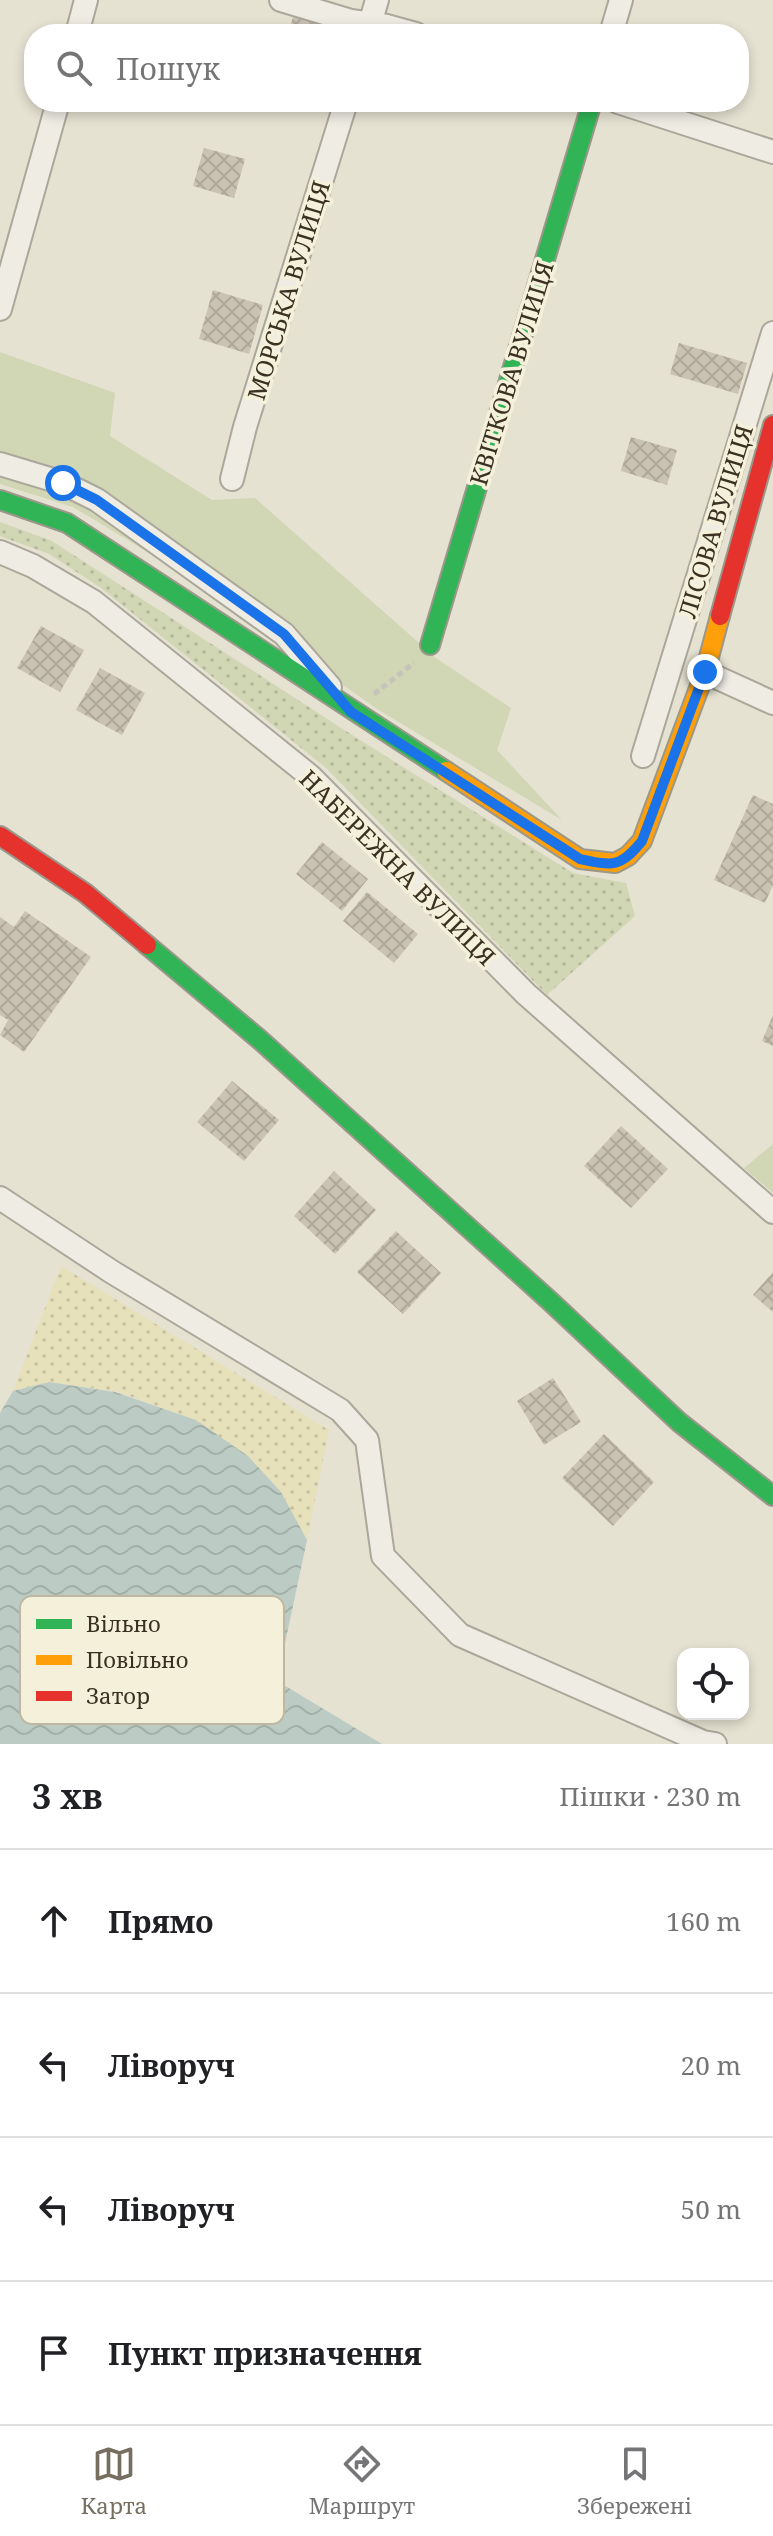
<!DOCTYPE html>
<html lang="uk">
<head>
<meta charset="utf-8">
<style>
	:root { --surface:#fff; --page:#f6f6f6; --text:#202124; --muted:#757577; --line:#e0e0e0; --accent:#766f60 }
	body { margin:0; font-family:"Noto Serif",serif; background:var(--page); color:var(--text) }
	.controls { position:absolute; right:24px; bottom:24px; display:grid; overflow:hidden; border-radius:16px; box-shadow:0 4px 12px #0003 }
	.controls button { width:72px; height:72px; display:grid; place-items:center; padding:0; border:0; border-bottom:2px solid var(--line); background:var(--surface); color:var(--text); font:40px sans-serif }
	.stop { position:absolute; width:24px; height:24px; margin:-18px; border:6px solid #1a73e8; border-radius:50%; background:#fff }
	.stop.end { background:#1a73e8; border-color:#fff; box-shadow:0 2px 8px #0008 }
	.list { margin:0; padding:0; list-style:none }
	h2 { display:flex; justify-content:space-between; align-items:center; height:104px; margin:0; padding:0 32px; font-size:34px }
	h2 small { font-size:26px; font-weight:400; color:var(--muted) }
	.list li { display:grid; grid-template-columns:52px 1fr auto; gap:24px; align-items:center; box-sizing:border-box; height:144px; padding:0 32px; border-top:2px solid var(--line) }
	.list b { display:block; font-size:30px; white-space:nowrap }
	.list em { font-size:26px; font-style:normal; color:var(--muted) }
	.icon { flex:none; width:44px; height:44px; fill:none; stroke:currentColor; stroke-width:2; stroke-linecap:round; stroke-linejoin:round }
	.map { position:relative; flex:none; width:773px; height:1744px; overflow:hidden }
	.search { position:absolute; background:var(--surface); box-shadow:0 4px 12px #0003; left:24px; right:24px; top:24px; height:88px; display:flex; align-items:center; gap:20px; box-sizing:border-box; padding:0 28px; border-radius:32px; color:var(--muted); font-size:30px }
	.sheet { height:680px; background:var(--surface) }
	nav { display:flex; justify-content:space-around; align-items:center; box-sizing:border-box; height:112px; border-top:2px solid var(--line); background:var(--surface); font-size:22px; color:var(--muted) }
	nav a { display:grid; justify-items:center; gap:4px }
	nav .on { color:var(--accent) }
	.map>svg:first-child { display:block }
	.grass { fill:#d1d6b5 }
	.sand { fill:url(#sand-dots) }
	.garden { fill:url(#garden-dots) }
	.water { fill:url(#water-waves) }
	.building { fill:url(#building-cross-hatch) }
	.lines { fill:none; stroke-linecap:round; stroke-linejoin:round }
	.street-casing { stroke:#aba79a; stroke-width:26 }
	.fast-casing { stroke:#9b978a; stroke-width:22 }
	.slow-casing { stroke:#9b978a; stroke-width:22 }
	.jam-casing { stroke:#9b978a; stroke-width:22 }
	.path { stroke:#c6c3ba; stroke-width:5; stroke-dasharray:6 4; stroke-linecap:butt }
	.street { stroke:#eeece3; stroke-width:22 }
	.fast { stroke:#30b455; stroke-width:18 }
	.slow { stroke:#ff9f0a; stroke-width:18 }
	.jam { stroke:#e5322d; stroke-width:18 }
	.route { stroke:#1a73e8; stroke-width:10 }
	.labels { text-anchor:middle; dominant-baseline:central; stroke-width:7; stroke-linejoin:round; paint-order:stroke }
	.street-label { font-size:24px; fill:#3b3122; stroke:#f5f0da }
	.key { fill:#f5f0da; stroke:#bdb7a3; stroke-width:2 }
	.key-label { font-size:22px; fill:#3b3122 }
</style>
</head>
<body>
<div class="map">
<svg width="773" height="1744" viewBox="0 0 773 1744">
	<defs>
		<pattern id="sand-dots" width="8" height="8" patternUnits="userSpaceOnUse" patternTransform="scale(2)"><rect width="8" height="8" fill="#e6e0bb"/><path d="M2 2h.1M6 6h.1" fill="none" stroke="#c6c1a0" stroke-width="1.8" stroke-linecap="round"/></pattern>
		<pattern id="garden-dots" width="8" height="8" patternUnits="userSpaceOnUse" patternTransform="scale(2)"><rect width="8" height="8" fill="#d1d6b5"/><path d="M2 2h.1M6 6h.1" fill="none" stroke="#b4b89b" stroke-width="1.8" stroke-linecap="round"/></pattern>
		<pattern id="water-waves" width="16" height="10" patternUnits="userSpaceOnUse" patternTransform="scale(2)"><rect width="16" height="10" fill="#bcccc4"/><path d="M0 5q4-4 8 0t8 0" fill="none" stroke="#a2b0a8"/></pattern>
		<pattern id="building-cross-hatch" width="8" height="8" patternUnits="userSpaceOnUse" patternTransform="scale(2)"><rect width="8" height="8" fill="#cac2b3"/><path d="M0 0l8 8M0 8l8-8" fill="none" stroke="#aea79a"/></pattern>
	</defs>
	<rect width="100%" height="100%" fill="#e5e2d2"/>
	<path class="grass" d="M0,352L115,393L110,436L212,500L255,498L436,658L511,708L497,750L562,820L377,709L194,580L73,507L0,484Z
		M773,1144V1193L744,1168Z"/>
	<path class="sand" d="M61,1266L329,1430L307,1540L281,1492L196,1420L115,1391L49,1382L13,1391Z"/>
	<path class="garden" d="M0,522L52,541L363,742L573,873L626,883L635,916L547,995L325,767L101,588L49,554L0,536Z"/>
	<path class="water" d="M49,1382L115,1392L196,1420L248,1456L281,1492L307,1540L277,1681L382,1744H0V1413L13,1391Z"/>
	<path class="building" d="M293,17L348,33V34H288Z
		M698,102H730L728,111Z
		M204,148L245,159L234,198L193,186Z
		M213,290L263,305L249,354L199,339Z
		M679,343L747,363L738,394L670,374Z
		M631,437L677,450L667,485L621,471Z
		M41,626L84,650L60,692L17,668Z
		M100,668L145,693L122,735L76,710Z
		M753,795L773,804V885L765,903L714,880Z
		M322,842L368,879L342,911L296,874Z
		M367,892L418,934L394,963L343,921Z
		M25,911L91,957L24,1052L0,1035L8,1020L0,1015V917L14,927Z
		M773,1015V1046L762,1041Z
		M232,1081L279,1120L244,1161L197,1122Z
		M621,1126L668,1169L631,1208L584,1166Z
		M334,1171L376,1210L335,1254L294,1216Z
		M396,1231L441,1273L403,1314L357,1272Z
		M773,1272V1312L753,1295Z
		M553,1378L581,1422L544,1445L517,1401Z
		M604,1434L654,1482L613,1526L562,1478Z"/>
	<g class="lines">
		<defs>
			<path id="street" d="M281,0L351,21L387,26L416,34
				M77,34L86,0
				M367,34L377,0
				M611,34L621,0
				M618,102L773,152
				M0,309L58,102
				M0,464L63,483L97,500L284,634L330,687
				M232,479L245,427L346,102
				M0,552L33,566L94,602L310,776L526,994L773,1212
				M705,672L773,703
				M643,756L773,333
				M0,1198L112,1272L340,1410L367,1440L383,1556L460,1635L703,1742L715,1744"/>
			<path id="fast" d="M0,500L67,523L446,771
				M430,645L592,102
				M147,945L259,1039L551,1302L679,1422L773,1496"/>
			<path id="slow" d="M446,771L580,859L615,863L628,856L642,841L705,672L720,616"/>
			<path id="jam" d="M720,616L773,425
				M0,836L85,893L147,945"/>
		</defs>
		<use href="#street" class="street-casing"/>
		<use href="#fast" class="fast-casing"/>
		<use href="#slow" class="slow-casing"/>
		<use href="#jam" class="jam-casing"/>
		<path class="path" d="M374,694L414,663"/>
		<use href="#street" class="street"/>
		<use href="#fast" class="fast"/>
		<use href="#slow" class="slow"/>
		<use href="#jam" class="jam"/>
	</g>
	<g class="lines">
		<path class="route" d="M63,483L97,500L284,634L351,712L580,859C613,866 620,868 642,841L705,672"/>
	</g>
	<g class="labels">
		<g class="street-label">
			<text transform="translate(288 290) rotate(-73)">МОРСЬКА ВУЛИЦЯ</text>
			<text transform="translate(511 373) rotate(-73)">КВІТКОВА ВУЛИЦЯ</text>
			<text transform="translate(715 521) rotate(-73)">ЛІСОВА ВУЛИЦЯ</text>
			<text transform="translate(398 867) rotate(45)">НАБЕРЕЖНА ВУЛИЦЯ</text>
		</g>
	</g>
	<rect x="20" y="1596" width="264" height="128" rx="12" class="key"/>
	<rect x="36" y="1619" width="36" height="10" fill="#30b455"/>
	<rect x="36" y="1655" width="36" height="10" fill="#ff9f0a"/>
	<rect x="36" y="1691" width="36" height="10" fill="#e5322d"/>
	<g class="key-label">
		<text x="86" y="1632">Вільно</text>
		<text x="86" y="1668">Повільно</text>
		<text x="86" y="1704">Затор</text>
	</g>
</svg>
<div class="controls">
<button><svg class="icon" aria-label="locate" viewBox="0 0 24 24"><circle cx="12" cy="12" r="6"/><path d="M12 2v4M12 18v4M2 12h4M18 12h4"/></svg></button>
</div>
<div class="stop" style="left:63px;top:483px"></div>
<div class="stop end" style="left:705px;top:672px"></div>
<div class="search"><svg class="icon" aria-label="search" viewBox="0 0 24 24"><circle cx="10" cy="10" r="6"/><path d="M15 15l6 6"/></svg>Пошук</div>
</div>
<section class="sheet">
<h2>3 хв<small>Пішки · 230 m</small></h2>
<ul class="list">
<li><svg class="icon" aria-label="ahead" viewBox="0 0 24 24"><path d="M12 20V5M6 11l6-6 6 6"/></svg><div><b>Прямо</b></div><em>160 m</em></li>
<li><svg class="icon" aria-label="left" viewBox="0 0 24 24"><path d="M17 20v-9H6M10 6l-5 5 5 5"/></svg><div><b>Ліворуч</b></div><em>20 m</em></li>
<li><svg class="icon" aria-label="left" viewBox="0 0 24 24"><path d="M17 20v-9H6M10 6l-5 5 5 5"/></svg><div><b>Ліворуч</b></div><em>50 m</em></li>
<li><svg class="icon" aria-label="arrive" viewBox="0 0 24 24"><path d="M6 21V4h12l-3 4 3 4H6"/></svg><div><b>Пункт призначення</b></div></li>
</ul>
</section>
<nav>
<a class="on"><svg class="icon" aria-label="map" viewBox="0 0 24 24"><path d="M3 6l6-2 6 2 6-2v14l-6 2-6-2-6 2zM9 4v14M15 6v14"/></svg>Карта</a>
<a><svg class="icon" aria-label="directions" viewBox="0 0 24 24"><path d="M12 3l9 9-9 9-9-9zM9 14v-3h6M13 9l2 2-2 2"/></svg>Маршрут</a>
<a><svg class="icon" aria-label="saved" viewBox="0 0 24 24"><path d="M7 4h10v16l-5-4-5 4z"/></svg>Збережені</a>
</nav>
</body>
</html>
